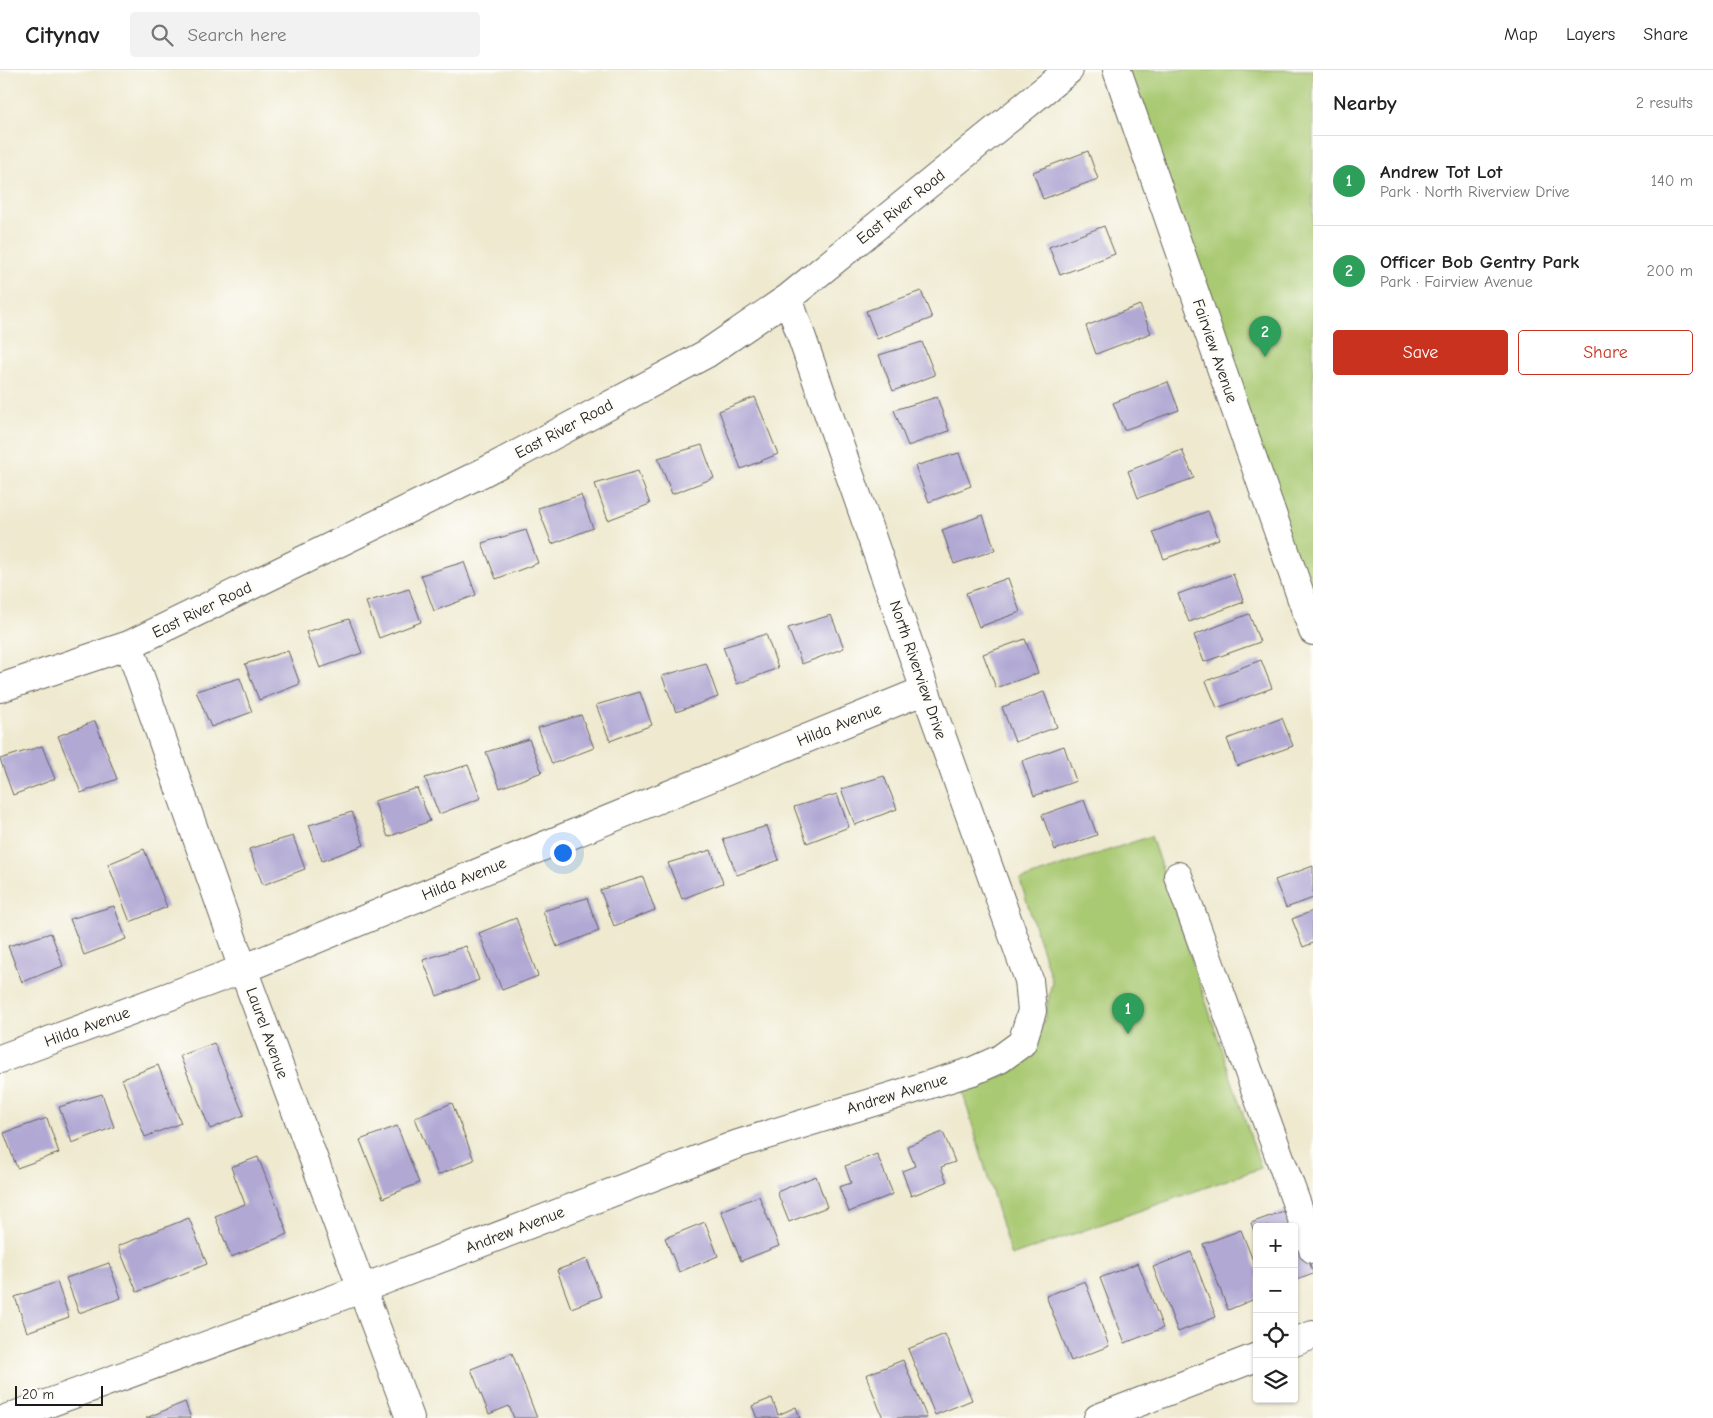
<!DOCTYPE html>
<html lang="en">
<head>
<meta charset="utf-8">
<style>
	:root { --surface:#fff; --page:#f2f2f2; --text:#222; --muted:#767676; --line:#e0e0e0; --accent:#c8321e }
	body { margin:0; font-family:"Comic Neue",sans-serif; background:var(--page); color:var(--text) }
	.controls { position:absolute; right:15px; bottom:15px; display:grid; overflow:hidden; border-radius:5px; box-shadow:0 1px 4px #0004 }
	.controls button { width:45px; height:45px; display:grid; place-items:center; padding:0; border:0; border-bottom:1px solid var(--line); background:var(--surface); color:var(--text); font:25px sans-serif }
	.scale { position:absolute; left:15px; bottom:12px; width:88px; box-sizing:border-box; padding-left:5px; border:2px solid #1c1c1c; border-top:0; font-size:14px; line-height:18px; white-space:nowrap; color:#1c1c1c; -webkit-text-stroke:4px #fdfcf7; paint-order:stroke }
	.you { position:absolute; left:562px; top:782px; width:18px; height:18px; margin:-12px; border:4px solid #fff; border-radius:50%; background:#1a73e8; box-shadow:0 0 0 8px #1a73e833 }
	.badge { display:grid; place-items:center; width:32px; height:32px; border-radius:50%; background:var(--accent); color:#fff; font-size:16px; font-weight:700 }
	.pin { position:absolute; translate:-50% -41px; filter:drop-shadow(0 1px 2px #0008) }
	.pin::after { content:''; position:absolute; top:26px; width:18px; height:15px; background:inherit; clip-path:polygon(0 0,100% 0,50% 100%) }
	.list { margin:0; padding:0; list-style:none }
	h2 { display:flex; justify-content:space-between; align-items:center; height:65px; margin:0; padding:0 20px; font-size:21px }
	h2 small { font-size:16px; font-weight:400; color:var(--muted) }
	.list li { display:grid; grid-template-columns:32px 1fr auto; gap:15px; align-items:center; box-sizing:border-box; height:90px; padding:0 20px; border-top:1px solid var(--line) }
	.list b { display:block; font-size:19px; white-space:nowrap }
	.list p { margin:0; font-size:16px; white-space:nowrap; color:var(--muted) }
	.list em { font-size:16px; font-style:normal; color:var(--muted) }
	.actions { display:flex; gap:10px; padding:15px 20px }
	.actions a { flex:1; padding:11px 0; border:1px solid var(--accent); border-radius:5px; text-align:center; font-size:18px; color:var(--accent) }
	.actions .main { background:var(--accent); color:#fff }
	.icon { flex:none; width:28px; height:28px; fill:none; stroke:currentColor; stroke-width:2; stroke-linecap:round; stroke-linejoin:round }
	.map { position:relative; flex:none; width:1313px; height:1348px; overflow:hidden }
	header { display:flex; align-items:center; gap:30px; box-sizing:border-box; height:70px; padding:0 25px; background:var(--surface); border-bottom:1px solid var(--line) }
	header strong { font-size:24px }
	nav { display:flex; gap:28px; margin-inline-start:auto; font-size:18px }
	.search { width:350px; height:45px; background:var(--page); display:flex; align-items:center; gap:12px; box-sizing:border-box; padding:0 18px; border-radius:5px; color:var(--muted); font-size:19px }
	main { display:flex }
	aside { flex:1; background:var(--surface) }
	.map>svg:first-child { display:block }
	.green { fill:#a9c972; stroke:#627247 }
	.building { fill:#b1a9d4 }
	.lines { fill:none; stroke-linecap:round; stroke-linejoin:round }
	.minor-casing { stroke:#66645b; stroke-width:30 }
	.minor { stroke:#fff; stroke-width:28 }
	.labels { text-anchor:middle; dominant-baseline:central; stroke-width:5; stroke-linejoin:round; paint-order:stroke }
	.street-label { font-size:16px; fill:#1c1c1c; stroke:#fdfcf7 }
</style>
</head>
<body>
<header>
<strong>Citynav</strong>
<div class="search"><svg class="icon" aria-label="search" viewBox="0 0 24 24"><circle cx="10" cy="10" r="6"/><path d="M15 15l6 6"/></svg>Search here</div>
<nav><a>Map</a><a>Layers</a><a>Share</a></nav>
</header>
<main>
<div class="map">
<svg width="1313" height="1348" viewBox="0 0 1313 1348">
	<rect width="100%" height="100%" fill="#fdfcf7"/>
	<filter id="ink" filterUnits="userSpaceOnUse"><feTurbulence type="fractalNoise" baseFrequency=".02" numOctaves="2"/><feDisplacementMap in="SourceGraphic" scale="10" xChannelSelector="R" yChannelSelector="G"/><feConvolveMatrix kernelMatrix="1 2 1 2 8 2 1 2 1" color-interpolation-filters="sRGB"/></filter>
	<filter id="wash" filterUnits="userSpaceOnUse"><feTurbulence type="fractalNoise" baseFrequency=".0096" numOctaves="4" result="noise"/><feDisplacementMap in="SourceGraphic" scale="20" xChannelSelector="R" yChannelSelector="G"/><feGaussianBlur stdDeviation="1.12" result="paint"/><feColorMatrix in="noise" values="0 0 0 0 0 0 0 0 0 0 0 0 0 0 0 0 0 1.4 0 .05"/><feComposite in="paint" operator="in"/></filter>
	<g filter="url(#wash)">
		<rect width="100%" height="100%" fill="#eee9cf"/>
		<path class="green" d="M1117,0H1313V561Z
			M1151,766L1261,1098L1011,1186L962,1020L1005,1005L1032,981L1045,947L1052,911L1020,810Z"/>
		<g id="blocks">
			<path class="building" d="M1088,81L1098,109L1043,129L1033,102Z
				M1104,156L1115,184L1060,205L1049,177Z
				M921,221L932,248L877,269L866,241Z
				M1140,235L1151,263L1096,284L1086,256Z
				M922,272L935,305L893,321L879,285Z
				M1168,312L1179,340L1124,360L1113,333Z
				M755,327L778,384L741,399L719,341Z
				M937,327L949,361L908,376L894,340Z
				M702,375L714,408L672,424L658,388Z
				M1182,380L1194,408L1138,428L1128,401Z
				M959,383L971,416L929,432L915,396Z
				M638,401L650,434L608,450L595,414Z
				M581,425L593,458L552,474L538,438Z
				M1208,441L1219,469L1164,489L1153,462Z
				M983,445L995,480L954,494L942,460Z
				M526,460L538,493L496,509L482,473Z
				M464,492L476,525L434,541L421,505Z
				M1233,504L1244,532L1189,552L1178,524Z
				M1008,508L1020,542L979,557L966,523Z
				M409,519L421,552L379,568L366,532Z
				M1249,544L1260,572L1204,592L1194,565Z
				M831,545L844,578L802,594L788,558Z
				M349,549L362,583L320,598L306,562Z
				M766,564L778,598L737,614L723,577Z
				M1025,569L1038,603L996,618L983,584Z
				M288,581L300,614L259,630L245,594Z
				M1261,590L1272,618L1217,638L1206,611Z
				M706,593L718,627L676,642L662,606Z
				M240,608L252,642L211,657L196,621Z
				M640,622L652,655L610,671L596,635Z
				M1044,622L1057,657L1015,672L1002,637Z
				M581,645L594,678L552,694L538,658Z
				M1282,648L1293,676L1237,696L1227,669Z
				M95,651L117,709L81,723L58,666Z
				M529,669L542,702L500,718L486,682Z
				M42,676L55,709L13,725L0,689Z
				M1064,676L1076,711L1034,726L1022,691Z
				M468,695L481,728L439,744L425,708Z
				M884,706L897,739L855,755L841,719Z
				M417,718L430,751L388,767L374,731Z
				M837,724L849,757L807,773L794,737Z
				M1084,730L1097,765L1055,780L1042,745Z
				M352,742L364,775L322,791L309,755Z
				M767,756L779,790L737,805L723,769Z
				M293,766L305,799L263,815L249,779Z
				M144,779L167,837L130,852L108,794Z
				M711,780L723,813L682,829L668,793Z
				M1313,796V828L1286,838L1275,810Z
				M643,807L655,840L614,856L600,820Z
				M587,828L599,861L557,877L543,841Z
				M114,836L126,869L84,885L70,849Z
				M1313,841V873L1303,877L1292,849Z
				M516,848L538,906L502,920L479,863Z
				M51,863L63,896L22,912L8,876Z
				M466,876L479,910L437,926L423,890Z
				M214,973L244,1045L210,1059L180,986Z
				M158,995L181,1053L145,1067L122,1009Z
				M102,1024L114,1057L72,1073L59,1037Z
				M452,1033L474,1090L438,1105L415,1048Z
				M47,1048L59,1083L17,1098L4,1063Z
				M397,1056L419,1113L383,1128L360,1070Z
				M943,1062L955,1092L941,1097L947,1112L911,1126L902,1101L915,1096L907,1076Z
				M877,1084L893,1124L849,1142L839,1117L851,1113L845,1096Z
				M258,1087L288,1164L231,1187L215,1146L245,1134L231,1097Z
				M816,1106L827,1137L789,1152L777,1122Z
				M759,1126L779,1176L741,1191L721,1141Z
				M1289,1139L1313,1202V1204L1294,1211V1157H1257V1169L1251,1153Z
				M189,1148L207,1194L137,1222L118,1176Z
				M705,1152L718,1186L679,1202L665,1168Z
				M1241,1160L1257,1201V1228L1228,1240L1203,1174Z
				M1191,1182L1216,1247L1178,1262L1153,1197Z
				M587,1189L601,1227L571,1238L557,1200Z
				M109,1193L121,1228L79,1243L66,1208Z
				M1138,1193L1163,1258L1125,1273L1100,1208Z
				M1085,1211L1109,1276L1071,1291L1046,1226Z
				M57,1212L69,1247L27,1262L15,1227Z
				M945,1264L972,1330L935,1345L908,1279Z
				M512,1283L537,1348H514L509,1336L489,1344L471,1299Z
				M903,1290L927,1348H883L866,1305Z
				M772,1328L778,1345L796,1337L800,1348H757L752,1336Z
				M185,1332L191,1348H146Z"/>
		</g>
	</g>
	<g filter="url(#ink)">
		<use href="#blocks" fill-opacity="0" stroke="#66645b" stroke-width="1"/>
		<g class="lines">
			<defs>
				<path id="minor" d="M1117,0L1313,561
					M129,575L243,899L410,1348
					M0,618L129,575L482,403L706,284L788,228L1069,0
					M1178,806L1313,1179
					M0,989L243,899L925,620
					M1294,1272L1313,1265
					M8,1348L361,1219L738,1074L973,1001L1000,989L1022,973L1032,941L1029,910L925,620L788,228
					M1098,1348L1257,1287"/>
			</defs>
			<use href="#minor" class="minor-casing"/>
			<use href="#minor" class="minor"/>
		</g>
	</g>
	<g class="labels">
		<g class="street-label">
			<text transform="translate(901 137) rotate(-39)">East River Road</text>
			<text transform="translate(1215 281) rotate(71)">Fairview Avenue</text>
			<text transform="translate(564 359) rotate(-28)">East River Road</text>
			<text transform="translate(202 540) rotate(-26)">East River Road</text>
			<text transform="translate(918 600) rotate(71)">North Riverview Drive</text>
			<text transform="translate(839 655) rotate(-22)">Hilda Avenue</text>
			<text transform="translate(464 809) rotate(-22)">Hilda Avenue</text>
			<text transform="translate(87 957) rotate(-20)">Hilda Avenue</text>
			<text transform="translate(267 963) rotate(70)">Laurel Avenue</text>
			<text transform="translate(897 1024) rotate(-17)">Andrew Avenue</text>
			<text transform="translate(515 1160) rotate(-21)">Andrew Avenue</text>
		</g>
	</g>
</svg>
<div class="controls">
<button>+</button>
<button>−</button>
<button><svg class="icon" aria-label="locate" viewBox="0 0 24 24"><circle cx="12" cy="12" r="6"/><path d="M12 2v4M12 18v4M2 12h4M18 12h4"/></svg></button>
<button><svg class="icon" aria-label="layers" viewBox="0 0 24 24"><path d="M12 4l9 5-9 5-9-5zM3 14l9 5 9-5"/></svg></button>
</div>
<div class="scale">20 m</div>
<div class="you"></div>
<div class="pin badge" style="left:1128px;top:964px;background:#2e9e5b">1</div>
<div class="pin badge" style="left:1265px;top:287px;background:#2e9e5b">2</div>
</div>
<aside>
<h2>Nearby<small>2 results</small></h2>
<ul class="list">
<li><span class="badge" style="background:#2e9e5b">1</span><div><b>Andrew Tot Lot</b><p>Park · North Riverview Drive</p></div><em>140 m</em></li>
<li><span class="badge" style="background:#2e9e5b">2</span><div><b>Officer Bob Gentry Park</b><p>Park · Fairview Avenue</p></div><em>200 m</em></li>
</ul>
<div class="actions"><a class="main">Save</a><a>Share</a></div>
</aside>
</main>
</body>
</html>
